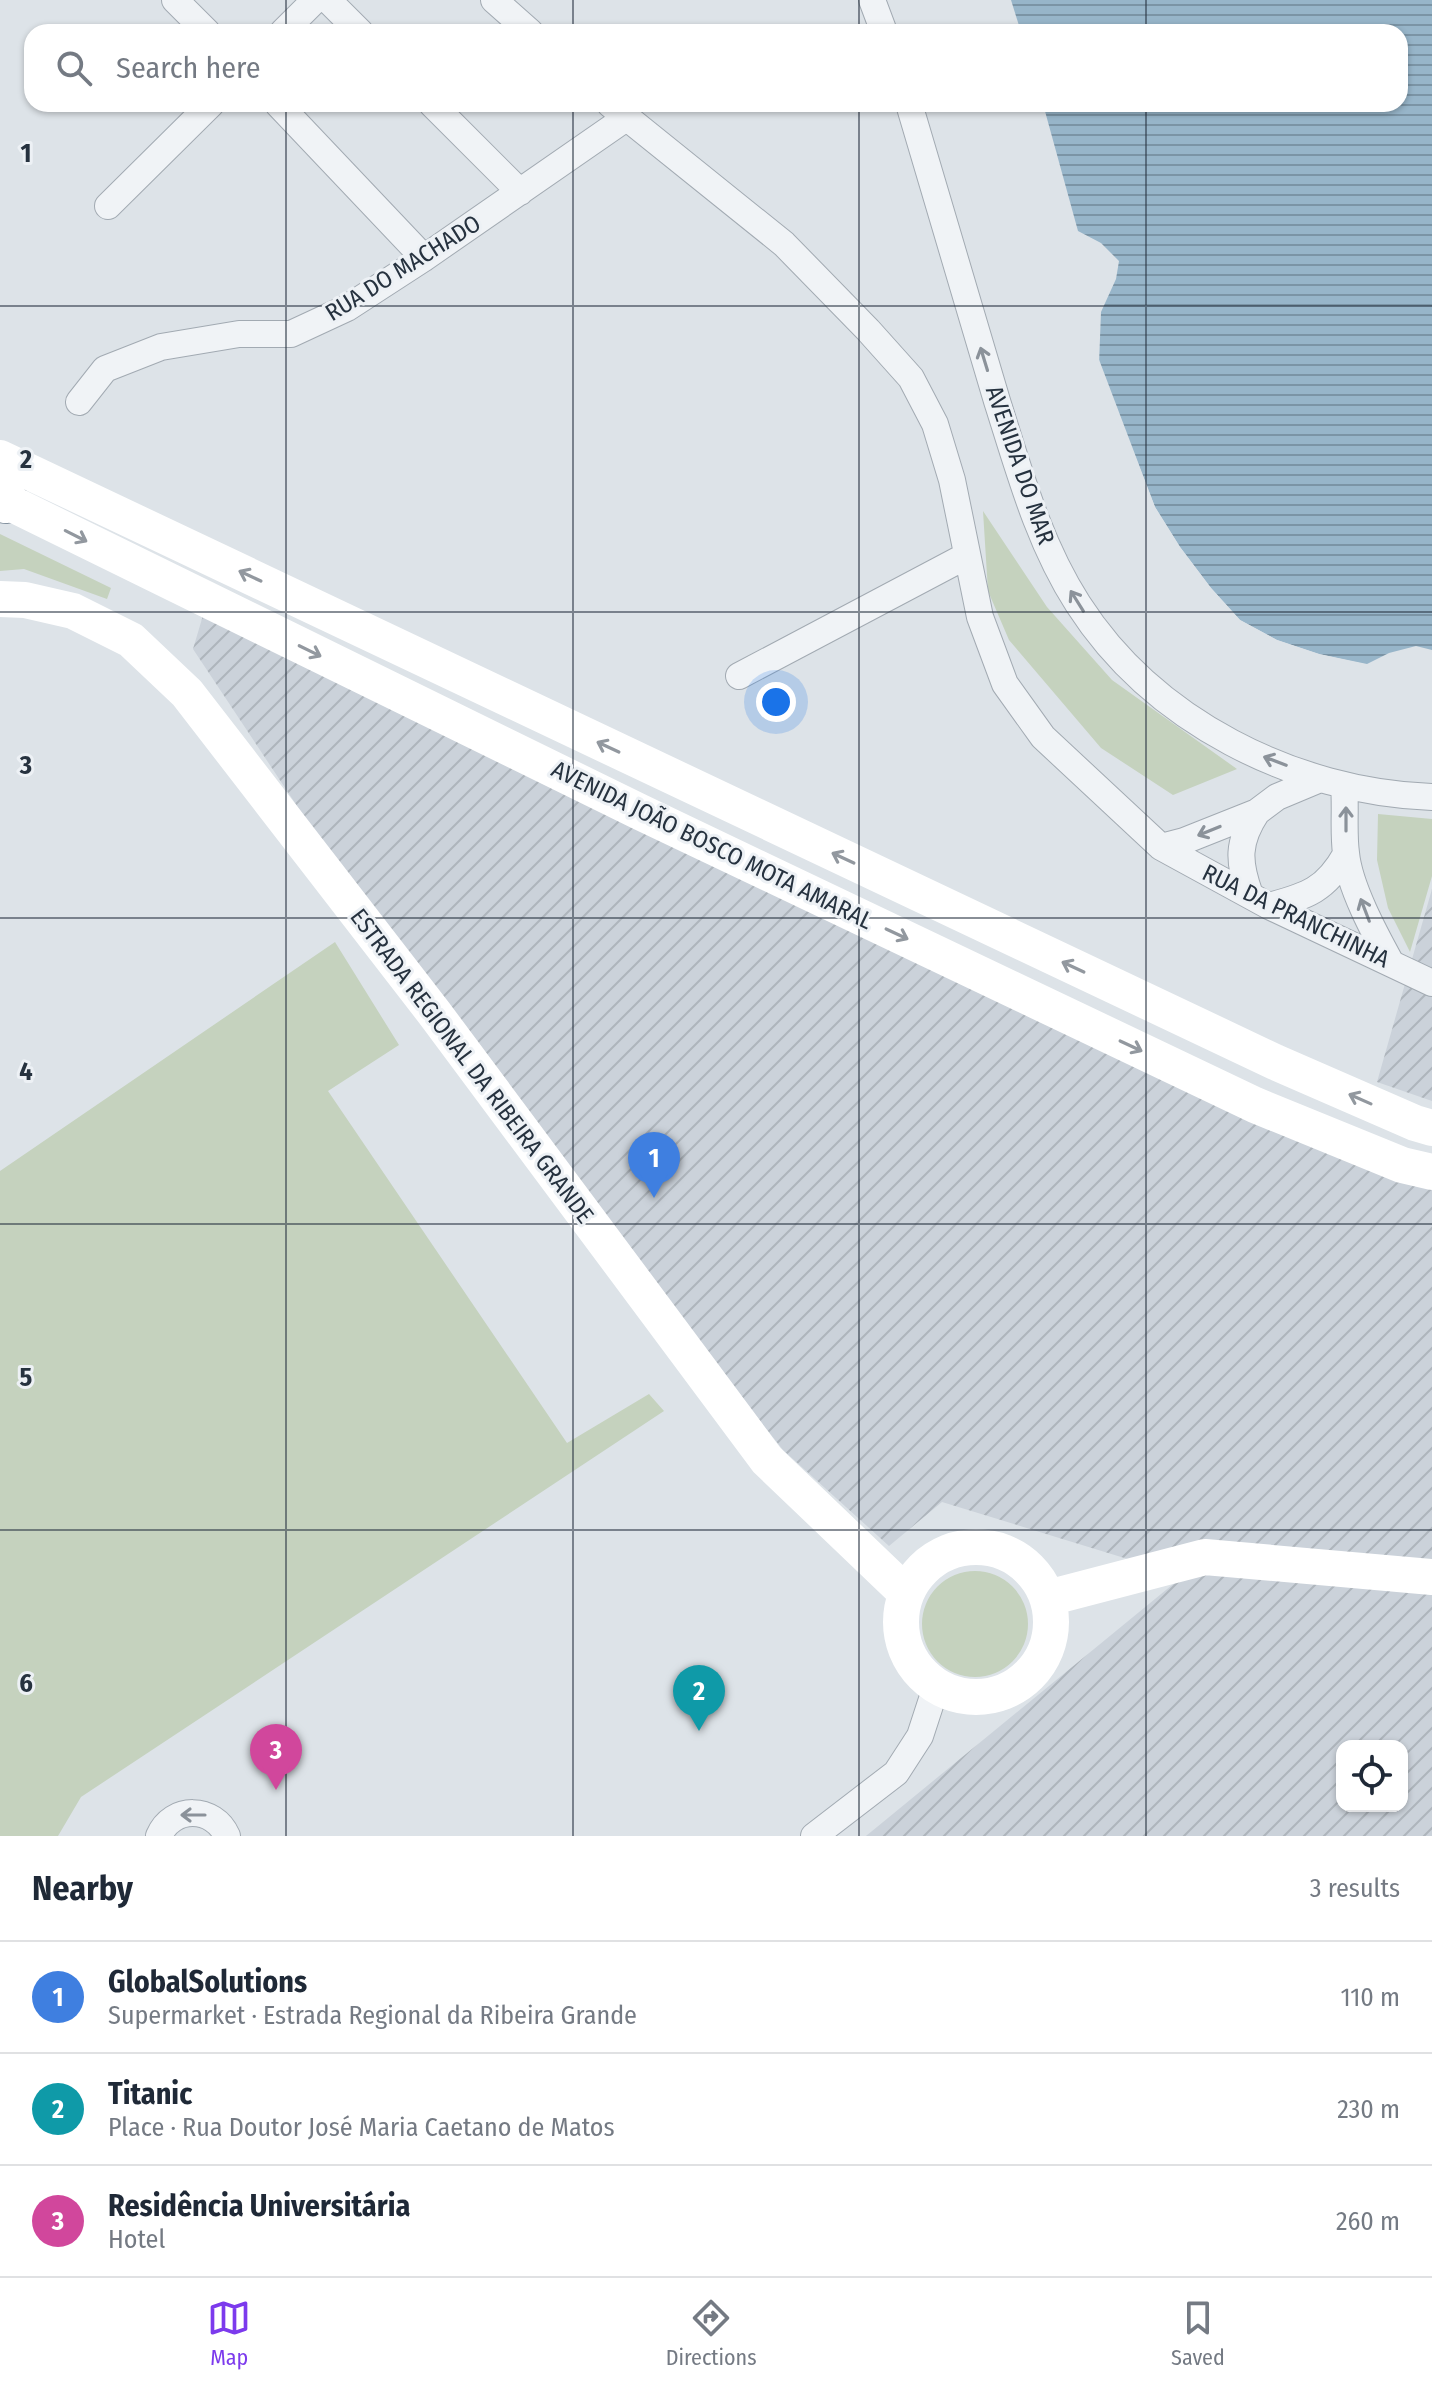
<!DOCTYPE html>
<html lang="en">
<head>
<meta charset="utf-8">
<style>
	:root { --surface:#fff; --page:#f2f2f3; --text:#1f2937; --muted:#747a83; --line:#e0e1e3; --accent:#7c3aed }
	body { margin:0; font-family:"Fira Sans Condensed",sans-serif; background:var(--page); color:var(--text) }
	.controls { position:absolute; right:24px; bottom:24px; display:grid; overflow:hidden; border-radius:16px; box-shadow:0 2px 6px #0004 }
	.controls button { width:72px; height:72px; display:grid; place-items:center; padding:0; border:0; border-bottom:2px solid var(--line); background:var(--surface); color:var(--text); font:40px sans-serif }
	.you { position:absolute; left:776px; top:702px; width:28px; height:28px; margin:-20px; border:6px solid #fff; border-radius:50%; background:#1a73e8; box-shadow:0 0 0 12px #1a73e833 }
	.badge { display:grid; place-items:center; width:52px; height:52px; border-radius:50%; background:var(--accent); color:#fff; font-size:26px; font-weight:700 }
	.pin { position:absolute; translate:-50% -66px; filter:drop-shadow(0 2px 4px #0008) }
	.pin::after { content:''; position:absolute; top:42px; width:28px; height:24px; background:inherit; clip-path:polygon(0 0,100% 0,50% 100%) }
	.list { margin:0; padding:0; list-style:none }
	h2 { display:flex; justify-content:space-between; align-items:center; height:104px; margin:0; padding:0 32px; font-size:34px }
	h2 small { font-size:26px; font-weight:400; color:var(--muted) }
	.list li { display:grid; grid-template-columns:52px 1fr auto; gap:24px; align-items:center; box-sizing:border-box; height:112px; padding:0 32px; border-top:2px solid var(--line) }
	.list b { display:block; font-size:30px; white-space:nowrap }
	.list p { margin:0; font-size:26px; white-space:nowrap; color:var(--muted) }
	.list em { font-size:26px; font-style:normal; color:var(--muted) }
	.icon { flex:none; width:44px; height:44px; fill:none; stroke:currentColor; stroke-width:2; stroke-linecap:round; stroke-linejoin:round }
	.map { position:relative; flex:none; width:1432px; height:1836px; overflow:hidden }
	.search { position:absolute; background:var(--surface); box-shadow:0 2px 6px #0004; left:24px; right:24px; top:24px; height:88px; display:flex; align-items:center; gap:20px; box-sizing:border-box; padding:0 28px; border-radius:24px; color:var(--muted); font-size:30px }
	.sheet { height:440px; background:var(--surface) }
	nav { display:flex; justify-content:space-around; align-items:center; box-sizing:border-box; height:112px; border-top:2px solid var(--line); background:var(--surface); font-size:22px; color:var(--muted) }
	nav a { display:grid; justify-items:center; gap:4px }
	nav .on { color:var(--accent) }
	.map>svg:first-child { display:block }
	.industrial { fill:url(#industrial-furrows); fill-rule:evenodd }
	.green { fill:#c5d2be }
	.water { fill:url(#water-rules) }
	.pier { fill:#dde3e8 }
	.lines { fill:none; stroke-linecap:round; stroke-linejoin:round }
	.street-casing { stroke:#a2aab2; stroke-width:28 }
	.highway-casing { stroke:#84929f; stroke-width:46 }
	.street { stroke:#f0f3f6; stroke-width:26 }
	.secondary { stroke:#fff; stroke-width:36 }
	.highway { stroke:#fff; stroke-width:44 }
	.oneway { stroke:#8b929a }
	.oneway2 { stroke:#92989f }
	.grid { fill:none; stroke:#26323f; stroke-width:2; stroke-opacity:0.55 }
	.labels { text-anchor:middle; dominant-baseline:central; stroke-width:6; stroke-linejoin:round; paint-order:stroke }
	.street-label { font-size:24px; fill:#26323f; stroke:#edf1f5 }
	.grid-label { font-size:26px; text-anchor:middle; font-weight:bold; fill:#26323f; stroke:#edf1f5; stroke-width:6; stroke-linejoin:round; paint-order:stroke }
</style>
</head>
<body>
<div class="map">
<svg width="1432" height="1836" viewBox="0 0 1432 1836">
	<defs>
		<pattern id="industrial-furrows" width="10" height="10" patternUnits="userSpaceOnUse" patternTransform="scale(2)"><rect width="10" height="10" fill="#cbd2da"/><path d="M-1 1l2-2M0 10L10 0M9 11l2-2" fill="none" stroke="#aeb5bc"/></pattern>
		<pattern id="water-rules" width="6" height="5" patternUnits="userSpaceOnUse" patternTransform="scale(2)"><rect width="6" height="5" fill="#97b5c9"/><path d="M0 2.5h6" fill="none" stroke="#7b94a5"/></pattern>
	</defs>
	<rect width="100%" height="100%" fill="#dde3e8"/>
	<path class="industrial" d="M204,612L1432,1187V1836H866L1183,1576L942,1502L889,1546L783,1450L656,1289L305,818L193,649ZM1342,1746H1402V1806H1342Z
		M1432,889V1101L1377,1082Z"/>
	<path class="green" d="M983,511L1047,607L1112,680L1237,769L1173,795L1101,748L1009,640L988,591Z
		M0,534L111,588L107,599L24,569L0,571Z
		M1378,814L1432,819V876L1410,952L1388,908L1377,860Z
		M335,942L399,1045L328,1091L567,1443L649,1394L664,1411L81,1797L58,1836H0V1171Z
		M922 1624a53 53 0 1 1 106 0a53 53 0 1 1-106 0Z"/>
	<path class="water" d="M1011,0H1432V650L1416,646L1389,653L1367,664L1319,654L1277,640L1240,620L1211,588L1180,547L1155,507L1099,364L1101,312L1116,279L1119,261L1101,243L1078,231L1043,104H1400V32H1021Z"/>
	<path class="pier" d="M1095,349L1155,507L1180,547L1211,588L1240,620L1277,640L1319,654L1373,666L1367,668L1318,658L1276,644L1238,623L1208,590L1177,549L1152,509L1095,365Z"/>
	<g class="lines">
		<defs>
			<path id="street" d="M175,0L207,32
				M328,0L360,32
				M494,0L530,32
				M872,0L884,32
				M283,32L315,0
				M278,104L424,258
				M432,104L520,192
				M610,104L784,244L868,330L911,378L935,424L952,480L980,617L1005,684L1043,737L1161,847L1269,906L1432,983
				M909,104C939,203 967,302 997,401C1019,470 1038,542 1078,604C1153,721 1294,792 1432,797
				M108,206L211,104
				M79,402L105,369L161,347L239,334H291L347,308L424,258L626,118
				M739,676L966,556
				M1344,785C1346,808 1343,831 1346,853C1349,886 1375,934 1391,963
				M1161,847L1184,841L1257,812L1277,797L1320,779
				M1250,895C1238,862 1237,842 1257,812
				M1269,906C1307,896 1326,890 1346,854
				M159,1836C172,1805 214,1806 227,1836
				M814,1836L896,1773L920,1736L936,1687"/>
			<path id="highway" d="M0,499L6,501"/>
		</defs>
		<use href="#street" class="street-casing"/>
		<use href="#highway" class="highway-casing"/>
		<use href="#street" class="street"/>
		<path class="secondary" d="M0,458L1275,1062L1415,1123L1432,1128
			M0,498L640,812L1255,1105L1402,1165L1432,1172
			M0,599L25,600L73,611L131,640L187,693L435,1014L767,1460L906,1593
			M901 1622a75 75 0 1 1 150 0a75 75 0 1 1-150 0Z
			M1048,1598L1205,1557L1432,1577"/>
		<use href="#highway" class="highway"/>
	</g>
	<defs><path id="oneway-shaft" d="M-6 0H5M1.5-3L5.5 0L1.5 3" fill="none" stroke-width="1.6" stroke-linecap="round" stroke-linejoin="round" transform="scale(2)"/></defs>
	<g class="oneway">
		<use href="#oneway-shaft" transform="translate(984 359) rotate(-107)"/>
		<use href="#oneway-shaft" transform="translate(1077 601) rotate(-122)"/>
		<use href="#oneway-shaft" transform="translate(1275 761) rotate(-159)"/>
		<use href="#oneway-shaft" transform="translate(1346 819) rotate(-90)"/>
		<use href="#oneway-shaft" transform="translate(1209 831) rotate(158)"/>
		<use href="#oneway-shaft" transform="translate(1365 910) rotate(-111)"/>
		<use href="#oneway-shaft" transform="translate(193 1815) rotate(180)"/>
	</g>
	<g class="oneway2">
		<use href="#oneway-shaft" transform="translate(76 536) rotate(27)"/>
		<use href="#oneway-shaft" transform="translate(250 576) rotate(-155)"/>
		<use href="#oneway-shaft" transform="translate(310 651) rotate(26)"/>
		<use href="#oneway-shaft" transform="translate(608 747) rotate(-155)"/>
		<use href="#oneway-shaft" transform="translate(843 858) rotate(-155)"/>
		<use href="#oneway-shaft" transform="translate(897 934) rotate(25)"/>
		<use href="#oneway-shaft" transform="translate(1073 967) rotate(-155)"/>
		<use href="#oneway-shaft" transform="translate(1131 1046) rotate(25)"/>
		<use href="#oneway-shaft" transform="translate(1360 1099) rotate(-156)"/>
	</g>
	<path class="grid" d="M286,0V32M573,0V32M859,0V32M1146,0V32M286,104V1836M573,104V1836M859,104V1836M1146,104V1836M0,306H1432M0,612H1432M0,918H1432M0,1224H1432M0,1530H1432"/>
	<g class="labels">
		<g class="street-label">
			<text transform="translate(403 268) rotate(-32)">RUA DO MACHADO</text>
			<text transform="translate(1020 465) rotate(71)">AVENIDA DO MAR</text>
			<text transform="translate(712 845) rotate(26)">AVENIDA JOÃO BOSCO MOTA AMARAL</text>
			<text transform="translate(1296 916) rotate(26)">RUA DA PRANCHINHA</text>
			<text transform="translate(472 1066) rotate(53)">ESTRADA REGIONAL DA RIBEIRA GRANDE</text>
		</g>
	</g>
	<g class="grid-label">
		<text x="26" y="162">1</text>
		<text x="26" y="468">2</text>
		<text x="26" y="774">3</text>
		<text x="26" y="1080">4</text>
		<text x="26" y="1386">5</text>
		<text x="26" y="1692">6</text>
	</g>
</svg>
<div class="controls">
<button><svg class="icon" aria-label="locate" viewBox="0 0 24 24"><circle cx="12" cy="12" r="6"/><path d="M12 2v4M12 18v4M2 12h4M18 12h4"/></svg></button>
</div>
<div class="you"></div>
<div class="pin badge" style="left:654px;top:1198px;background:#3f7fe0">1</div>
<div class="pin badge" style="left:699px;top:1731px;background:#0f9aa8">2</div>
<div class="pin badge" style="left:276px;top:1790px;background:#d1479c">3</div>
<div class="search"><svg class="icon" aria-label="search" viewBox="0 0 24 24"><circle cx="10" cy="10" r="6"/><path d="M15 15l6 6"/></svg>Search here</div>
</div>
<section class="sheet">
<h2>Nearby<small>3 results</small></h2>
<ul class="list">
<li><span class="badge" style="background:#3f7fe0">1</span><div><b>GlobalSolutions</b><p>Supermarket · Estrada Regional da Ribeira Grande</p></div><em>110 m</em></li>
<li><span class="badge" style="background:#0f9aa8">2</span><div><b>Titanic</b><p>Place · Rua Doutor José Maria Caetano de Matos</p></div><em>230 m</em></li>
<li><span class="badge" style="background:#d1479c">3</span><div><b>Residência Universitária</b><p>Hotel</p></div><em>260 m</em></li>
</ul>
</section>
<nav>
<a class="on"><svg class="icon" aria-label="map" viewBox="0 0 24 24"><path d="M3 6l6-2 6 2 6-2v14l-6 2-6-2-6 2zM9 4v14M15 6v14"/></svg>Map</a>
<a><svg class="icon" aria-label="directions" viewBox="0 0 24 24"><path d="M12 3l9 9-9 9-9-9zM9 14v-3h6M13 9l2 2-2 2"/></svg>Directions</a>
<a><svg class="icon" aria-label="saved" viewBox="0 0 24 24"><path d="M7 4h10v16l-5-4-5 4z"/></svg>Saved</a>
</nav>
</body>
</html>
